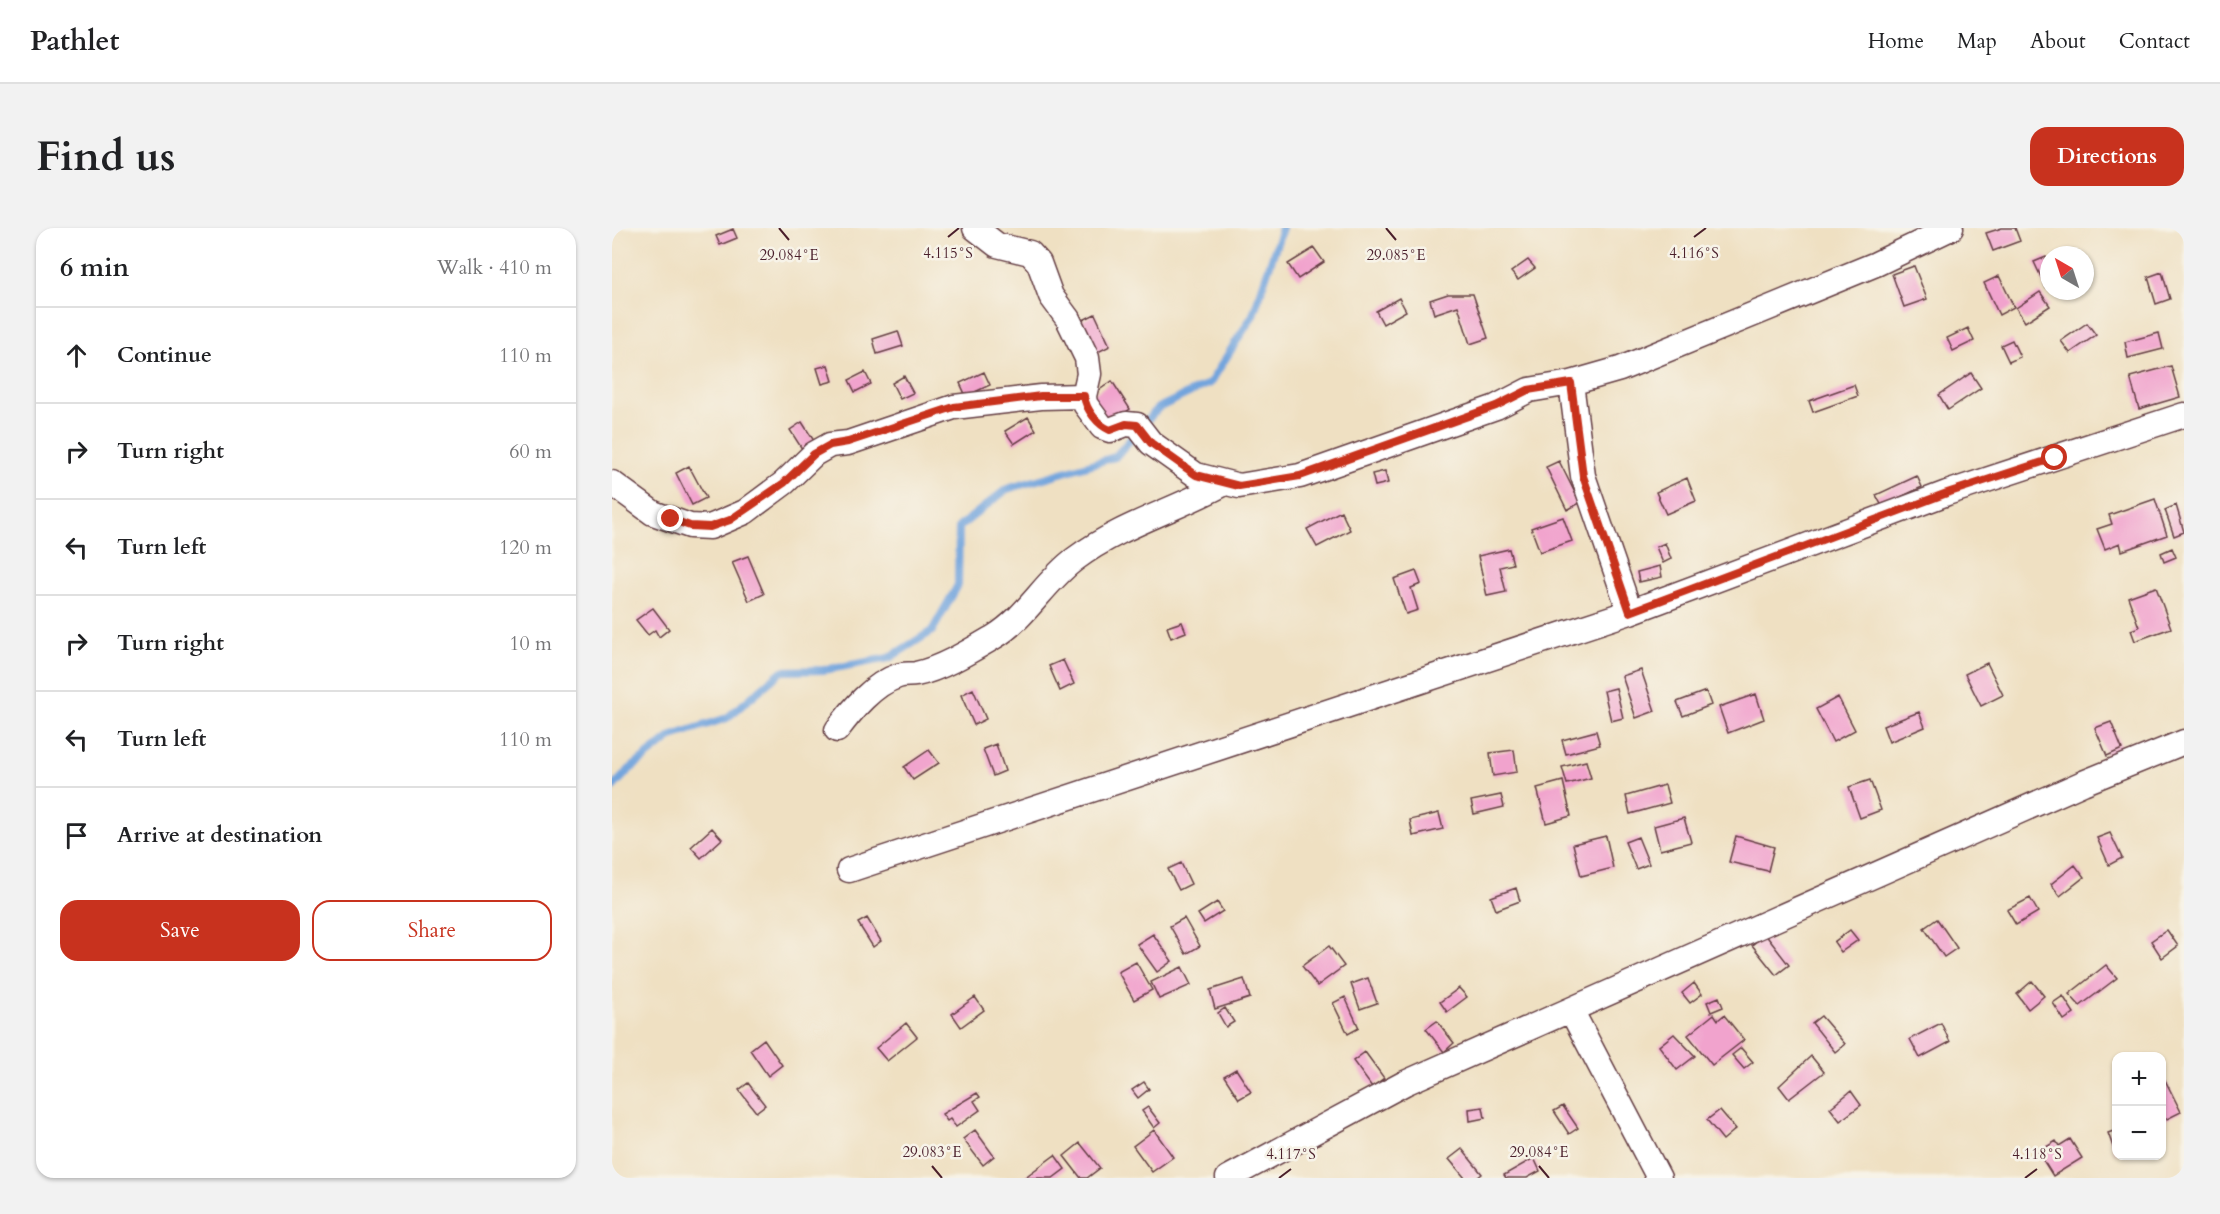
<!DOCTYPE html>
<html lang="en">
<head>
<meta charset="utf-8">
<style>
	:root { --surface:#fff; --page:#f2f2f2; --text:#202124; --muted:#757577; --line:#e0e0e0; --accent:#c8321e }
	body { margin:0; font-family:Cardo,serif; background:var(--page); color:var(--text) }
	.controls { position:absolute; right:18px; bottom:18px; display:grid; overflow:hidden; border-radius:12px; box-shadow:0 2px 4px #0004 }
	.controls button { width:54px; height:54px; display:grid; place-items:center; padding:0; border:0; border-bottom:2px solid var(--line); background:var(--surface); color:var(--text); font:30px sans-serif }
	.compass { position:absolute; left:1428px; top:18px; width:54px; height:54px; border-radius:50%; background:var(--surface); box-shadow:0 2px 4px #0004; rotate:321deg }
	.stop { position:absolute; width:18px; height:18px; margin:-14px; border:4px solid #c8321e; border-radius:50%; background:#fff }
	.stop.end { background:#c8321e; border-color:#fff; box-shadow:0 2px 6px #0008 }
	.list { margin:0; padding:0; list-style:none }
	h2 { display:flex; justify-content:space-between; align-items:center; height:78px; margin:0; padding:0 24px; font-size:26px }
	h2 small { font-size:20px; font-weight:400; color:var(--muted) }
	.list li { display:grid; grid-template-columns:39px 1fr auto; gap:18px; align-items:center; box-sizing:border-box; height:96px; padding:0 24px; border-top:2px solid var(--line) }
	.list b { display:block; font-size:22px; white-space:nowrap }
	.list em { font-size:20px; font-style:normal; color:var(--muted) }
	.actions { display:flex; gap:12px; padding:18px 24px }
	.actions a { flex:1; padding:14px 0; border:2px solid var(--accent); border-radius:18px; text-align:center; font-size:21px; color:var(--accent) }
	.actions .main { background:var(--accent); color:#fff }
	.icon { flex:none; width:33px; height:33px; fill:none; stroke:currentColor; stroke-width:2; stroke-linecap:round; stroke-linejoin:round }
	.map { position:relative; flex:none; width:1572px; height:950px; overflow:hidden; border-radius:18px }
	header { display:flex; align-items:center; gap:36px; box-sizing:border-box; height:84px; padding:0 30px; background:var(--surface); border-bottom:2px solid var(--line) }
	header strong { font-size:28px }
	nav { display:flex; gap:33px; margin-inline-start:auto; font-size:21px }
	.intro { display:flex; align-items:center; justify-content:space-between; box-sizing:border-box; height:144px; padding:0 36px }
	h1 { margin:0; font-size:42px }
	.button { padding:15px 27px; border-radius:18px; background:var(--accent); color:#fff; font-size:21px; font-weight:700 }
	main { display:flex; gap:36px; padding:0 36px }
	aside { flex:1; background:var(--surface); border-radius:18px; box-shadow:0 2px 4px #0004 }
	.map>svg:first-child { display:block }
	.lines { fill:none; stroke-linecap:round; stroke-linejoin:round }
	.stream { stroke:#72a4dd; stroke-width:8 }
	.building { fill:#f1a3cd }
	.street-casing { stroke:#633c42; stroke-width:27 }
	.street { stroke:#fff; stroke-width:24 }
	.route { stroke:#c8321e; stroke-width:8 }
	.ticks { fill:none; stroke:#4a1f2b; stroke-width:2 }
	.ticks-label { font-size:15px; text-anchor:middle; fill:#4a1f2b; stroke:#f7f3e8; stroke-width:5; stroke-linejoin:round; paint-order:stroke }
</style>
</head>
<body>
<header>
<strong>Pathlet</strong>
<nav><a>Home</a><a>Map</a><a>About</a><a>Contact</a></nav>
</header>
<div class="intro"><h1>Find us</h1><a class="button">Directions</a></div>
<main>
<aside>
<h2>6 min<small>Walk · 410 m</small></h2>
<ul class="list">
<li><svg class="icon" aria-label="ahead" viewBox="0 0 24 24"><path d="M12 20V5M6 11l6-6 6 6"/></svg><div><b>Continue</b></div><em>110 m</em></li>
<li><svg class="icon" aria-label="right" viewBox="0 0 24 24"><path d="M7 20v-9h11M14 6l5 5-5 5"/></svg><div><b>Turn right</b></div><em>60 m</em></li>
<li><svg class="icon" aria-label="left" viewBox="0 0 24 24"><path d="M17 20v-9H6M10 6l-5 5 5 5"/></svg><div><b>Turn left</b></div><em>120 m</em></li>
<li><svg class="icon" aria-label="right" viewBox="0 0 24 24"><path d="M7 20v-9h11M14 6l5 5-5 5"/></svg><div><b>Turn right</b></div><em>10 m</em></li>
<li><svg class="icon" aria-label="left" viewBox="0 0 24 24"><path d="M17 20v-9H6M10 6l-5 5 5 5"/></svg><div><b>Turn left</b></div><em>110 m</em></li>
<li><svg class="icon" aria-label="arrive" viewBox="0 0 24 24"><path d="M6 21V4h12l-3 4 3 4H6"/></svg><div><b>Arrive at destination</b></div></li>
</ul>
<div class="actions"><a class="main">Save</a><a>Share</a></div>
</aside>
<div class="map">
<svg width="1572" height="950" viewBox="0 0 1572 950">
	<rect width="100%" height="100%" fill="#f7f3e8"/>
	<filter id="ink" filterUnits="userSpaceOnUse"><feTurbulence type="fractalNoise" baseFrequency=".0167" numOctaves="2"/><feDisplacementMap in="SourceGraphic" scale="12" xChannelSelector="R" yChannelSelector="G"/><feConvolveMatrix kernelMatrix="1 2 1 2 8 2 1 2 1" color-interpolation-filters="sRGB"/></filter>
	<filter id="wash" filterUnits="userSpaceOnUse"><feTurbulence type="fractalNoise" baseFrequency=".008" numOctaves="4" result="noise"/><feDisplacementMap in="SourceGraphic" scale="24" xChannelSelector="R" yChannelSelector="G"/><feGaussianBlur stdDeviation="1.35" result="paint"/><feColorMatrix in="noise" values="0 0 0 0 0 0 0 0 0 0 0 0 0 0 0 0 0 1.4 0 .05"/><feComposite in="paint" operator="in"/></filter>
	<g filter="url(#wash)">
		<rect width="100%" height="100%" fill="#efe0c2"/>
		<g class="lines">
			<path class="stream" d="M0,560L17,542L60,508L115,490L170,443L212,442L277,430L320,403L346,357L347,299L395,261L503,229L546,180L598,155L641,87L670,0"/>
		</g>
		<g id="blocks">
			<path class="building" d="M1390,0H1403L1408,13L1381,23L1374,5Z
				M121,1L125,10L108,17L104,8Z
				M702,20L712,34L686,51L676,36Z
				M1434,29L1437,35V58L1434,60L1422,34Z
				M916,32L923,40L906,52L899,44Z
				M1302,38L1315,71L1292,79L1280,46Z
				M1550,44L1558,71L1544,76L1536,49Z
				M1387,48L1402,79L1387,87L1372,55Z
				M1428,64L1438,78L1413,94L1404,80Z
				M836,66H861L876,110L858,116L846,78L822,86L818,72Z
				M787,70L794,83L771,96L764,83Z
				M483,86L498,118L480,127L465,95Z
				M1475,95L1484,107L1458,125L1449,113Z
				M1356,100L1362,113L1341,123L1335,110Z
				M286,103L291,118L265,126L261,111Z
				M1547,105L1551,121L1516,130L1513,114Z
				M1400,112L1408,129L1397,134L1389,117Z
				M216,137L221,153L210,156L205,140Z
				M1559,138L1568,169L1527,181L1518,149Z
				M253,144L259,156L243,164L237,152Z
				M372,144L378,157L354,168L348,155Z
				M1359,145L1369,160L1336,182L1327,167Z
				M292,148L301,165L288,171L280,155Z
				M500,153L518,181L496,196L479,168Z
				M1242,157L1246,168L1201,184L1197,173Z
				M416,189L424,202L402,216L393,203Z
				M190,194L204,216L192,224L178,202Z
				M947,233L968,275L955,282L934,239Z
				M77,238L94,270L80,277L64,245Z
				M773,243L776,255L763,258L760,246Z
				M1305,248L1310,259L1270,278L1264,267Z
				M1075,250L1084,273L1054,286L1044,264Z
				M1543,271L1555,307L1510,323L1508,315L1493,321L1485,301L1500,296L1497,287Z
				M1564,277L1572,304L1562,308L1553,282Z
				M729,283L738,302L705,319L695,301Z
				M951,289L960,313L928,324L919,300Z
				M1053,315L1059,331L1051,335L1044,319Z
				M1560,320L1564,329L1552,334L1549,325Z
				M897,321L901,336L888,339L894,364L875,368L866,328Z
				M136,328L152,366L137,373L120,334Z
				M1048,338L1050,349L1027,354L1025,344Z
				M804,343L809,356L799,360L806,382L794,386L782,351Z
				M1544,359L1559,400L1523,413L1519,402L1527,399L1516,369Z
				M41,380L57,401L47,409L43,402L36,407L24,392Z
				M570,394L574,404L559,410L555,399Z
				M451,432L462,456L448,463L437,438Z
				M1375,435L1391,467L1369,478L1353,446Z
				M1029,442L1043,483L1024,490L1010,448Z
				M1004,460L1011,490L999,493L992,463Z
				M361,461L374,491L362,497L349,467Z
				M1094,463L1099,477L1071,488L1065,474Z
				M1144,466L1152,491L1116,505L1107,479Z
				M1226,469L1243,502L1221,514L1204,481Z
				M1307,484L1313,499L1277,514L1271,498Z
				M1499,494L1510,521L1495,528L1483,500Z
				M984,503L988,517L954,526L950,512Z
				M384,516L393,543L381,548L371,521Z
				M317,522L327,535L301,552L292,539Z
				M902,522L905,544L881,548L878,525Z
				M974,533L979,550L955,556L950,539Z
				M1258,552L1269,582L1248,590L1237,559Z
				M951,553L959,588L934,595L925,560Z
				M1053,557L1058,575L1018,586L1014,568Z
				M889,567L892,579L862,586L859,573Z
				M827,585L831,601L801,608L798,592Z
				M1072,590L1079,614L1048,622L1042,598Z
				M100,600L110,611L89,630L79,619Z
				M1498,605L1510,630L1497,637L1485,610Z
				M994,608L1001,640L969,648L961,616Z
				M1124,608L1162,619L1156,643L1117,634Z
				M1026,609L1037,636L1024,641L1013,614Z
				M569,635L579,656L567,662L556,641Z
				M1463,637L1472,649L1448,668L1439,656Z
				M904,660L908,673L884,682L879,669Z
				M1418,670L1426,684L1404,697L1395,682Z
				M605,674L611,683L592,695L586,686Z
				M255,690L269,713L261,719L246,695Z
				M572,690L588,718L574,726L558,698Z
				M1325,691L1345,720L1332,729L1312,700Z
				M1238,702L1246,712L1229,724L1222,714Z
				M1555,702L1566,718L1550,730L1539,713Z
				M541,706L560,733L545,744L525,716Z
				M1153,706L1177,737L1164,747L1140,717Z
				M717,718L732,738L705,758L690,738Z
				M524,734L540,762L522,772L506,744Z
				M1494,737L1505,750L1468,778L1457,766Z
				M570,739L579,757L547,771L539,754Z
				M756,750L765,775L748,781L739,756Z
				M632,751L638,770L603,781L598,762Z
				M1420,753L1432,768L1416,781L1405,766Z
				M1082,755L1090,766L1078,775L1070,765Z
				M847,760L855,769L835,784L828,774Z
				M1451,768L1462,785L1452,792L1441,775Z
				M363,769L372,782L349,799L340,786Z
				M733,769L747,800L736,806L721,775Z
				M1107,769L1111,779L1099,784L1095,774Z
				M613,780L622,794L614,799L606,785Z
				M1102,786L1106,792L1112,787L1132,812L1100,837L1076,807Z
				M1209,788L1233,816L1223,824L1200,795Z
				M825,793L842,815L832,824L814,801Z
				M294,795L305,809L275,833L264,820Z
				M1329,795L1338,814L1308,830L1298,811Z
				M1062,806L1083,828L1065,842L1047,818Z
				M152,811L170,837L156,848L138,822Z
				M1129,820L1141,834L1132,841L1120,827Z
				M753,824L772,850L760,859L741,833Z
				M1199,828L1212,844L1177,871L1167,858Z
				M624,841L639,864L627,871L612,848Z
				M1553,852L1569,884L1553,892L1550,885V854Z
				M532,854L537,861L526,870L520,862Z
				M136,855L153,877L144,884L127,862Z
				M1239,863L1249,877L1228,893L1218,880Z
				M365,865L368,869L362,873L368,882L344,899L338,891L335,893L330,886Z
				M951,878L966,900L957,906L942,883Z
				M536,879L548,895L542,900L530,883Z
				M871,879L873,890L858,893L857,881Z
				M1108,882L1124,901L1111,912L1095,892Z
				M363,902L382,928L371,937L351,911Z
				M542,902L561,929L540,944L521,918Z
				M1504,902V927L1496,905Z
				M1458,911L1470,930L1441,948L1426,924L1444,913L1447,918Z
				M468,915L488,940L475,950H469L452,928Z
				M850,921L870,946L865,950H853L837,931Z
				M443,927L453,941L441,950H412Z
				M922,930L928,943L915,950H894L892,947Z"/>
		</g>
	</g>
	<g filter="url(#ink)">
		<use href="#blocks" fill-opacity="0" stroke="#633c42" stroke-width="1.5"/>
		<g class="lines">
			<defs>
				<path id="street" d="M363,0L385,17L418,25L427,35L439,68L456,91L475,130L477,146L472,168L473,176L490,199L498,202L514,196L525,197L539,215L584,247L627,258L688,248L884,179L917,162L959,155L1008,141L1264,36L1339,0
					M959,155L971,248L1018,384
					M0,255L41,285L78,298L98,299L133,284L172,255L202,226L218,217L236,215L342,179L429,169L472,168
					M225,502C240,482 261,456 286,448C291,446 298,447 304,446C329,441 360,422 382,409C415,389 432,354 463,331C508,297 564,282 613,255
					M237,642L1018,384L1335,265L1572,187
					M959,782L1047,950
					M616,950L793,855L1471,555L1572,514"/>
			</defs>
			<use href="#street" class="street-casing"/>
			<use href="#street" class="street"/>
		</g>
	</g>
	<g class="lines" filter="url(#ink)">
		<path class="route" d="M59,291L78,298L98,299L118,292L172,255L202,226L218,217L236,214L342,179L429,168H472C474,182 486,197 498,202L514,196L525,197L539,215L584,247L627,258L688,248L884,178L916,162L959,155L971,248L1018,384L1335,265L1443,230"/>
	</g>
	<path class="ticks" d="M167,0L177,12M774,0L784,12M336,9L347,0M1082,9L1094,0M320,938L330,950M927,938L937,950M667,950L679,941M1413,950L1425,941"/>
	<g class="ticks-label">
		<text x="336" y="30">4.115°S</text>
		<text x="1082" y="30">4.116°S</text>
		<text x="177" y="32">29.084°E</text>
		<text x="784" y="32">29.085°E</text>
		<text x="320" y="929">29.083°E</text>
		<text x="927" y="929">29.084°E</text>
		<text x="679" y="931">4.117°S</text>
		<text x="1425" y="931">4.118°S</text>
	</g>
</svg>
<div class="controls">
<button>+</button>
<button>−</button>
</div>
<svg class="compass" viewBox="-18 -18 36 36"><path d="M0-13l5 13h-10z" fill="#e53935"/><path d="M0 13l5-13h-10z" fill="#757577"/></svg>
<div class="stop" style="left:1443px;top:230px"></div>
<div class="stop end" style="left:59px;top:291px"></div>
</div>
</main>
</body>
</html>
